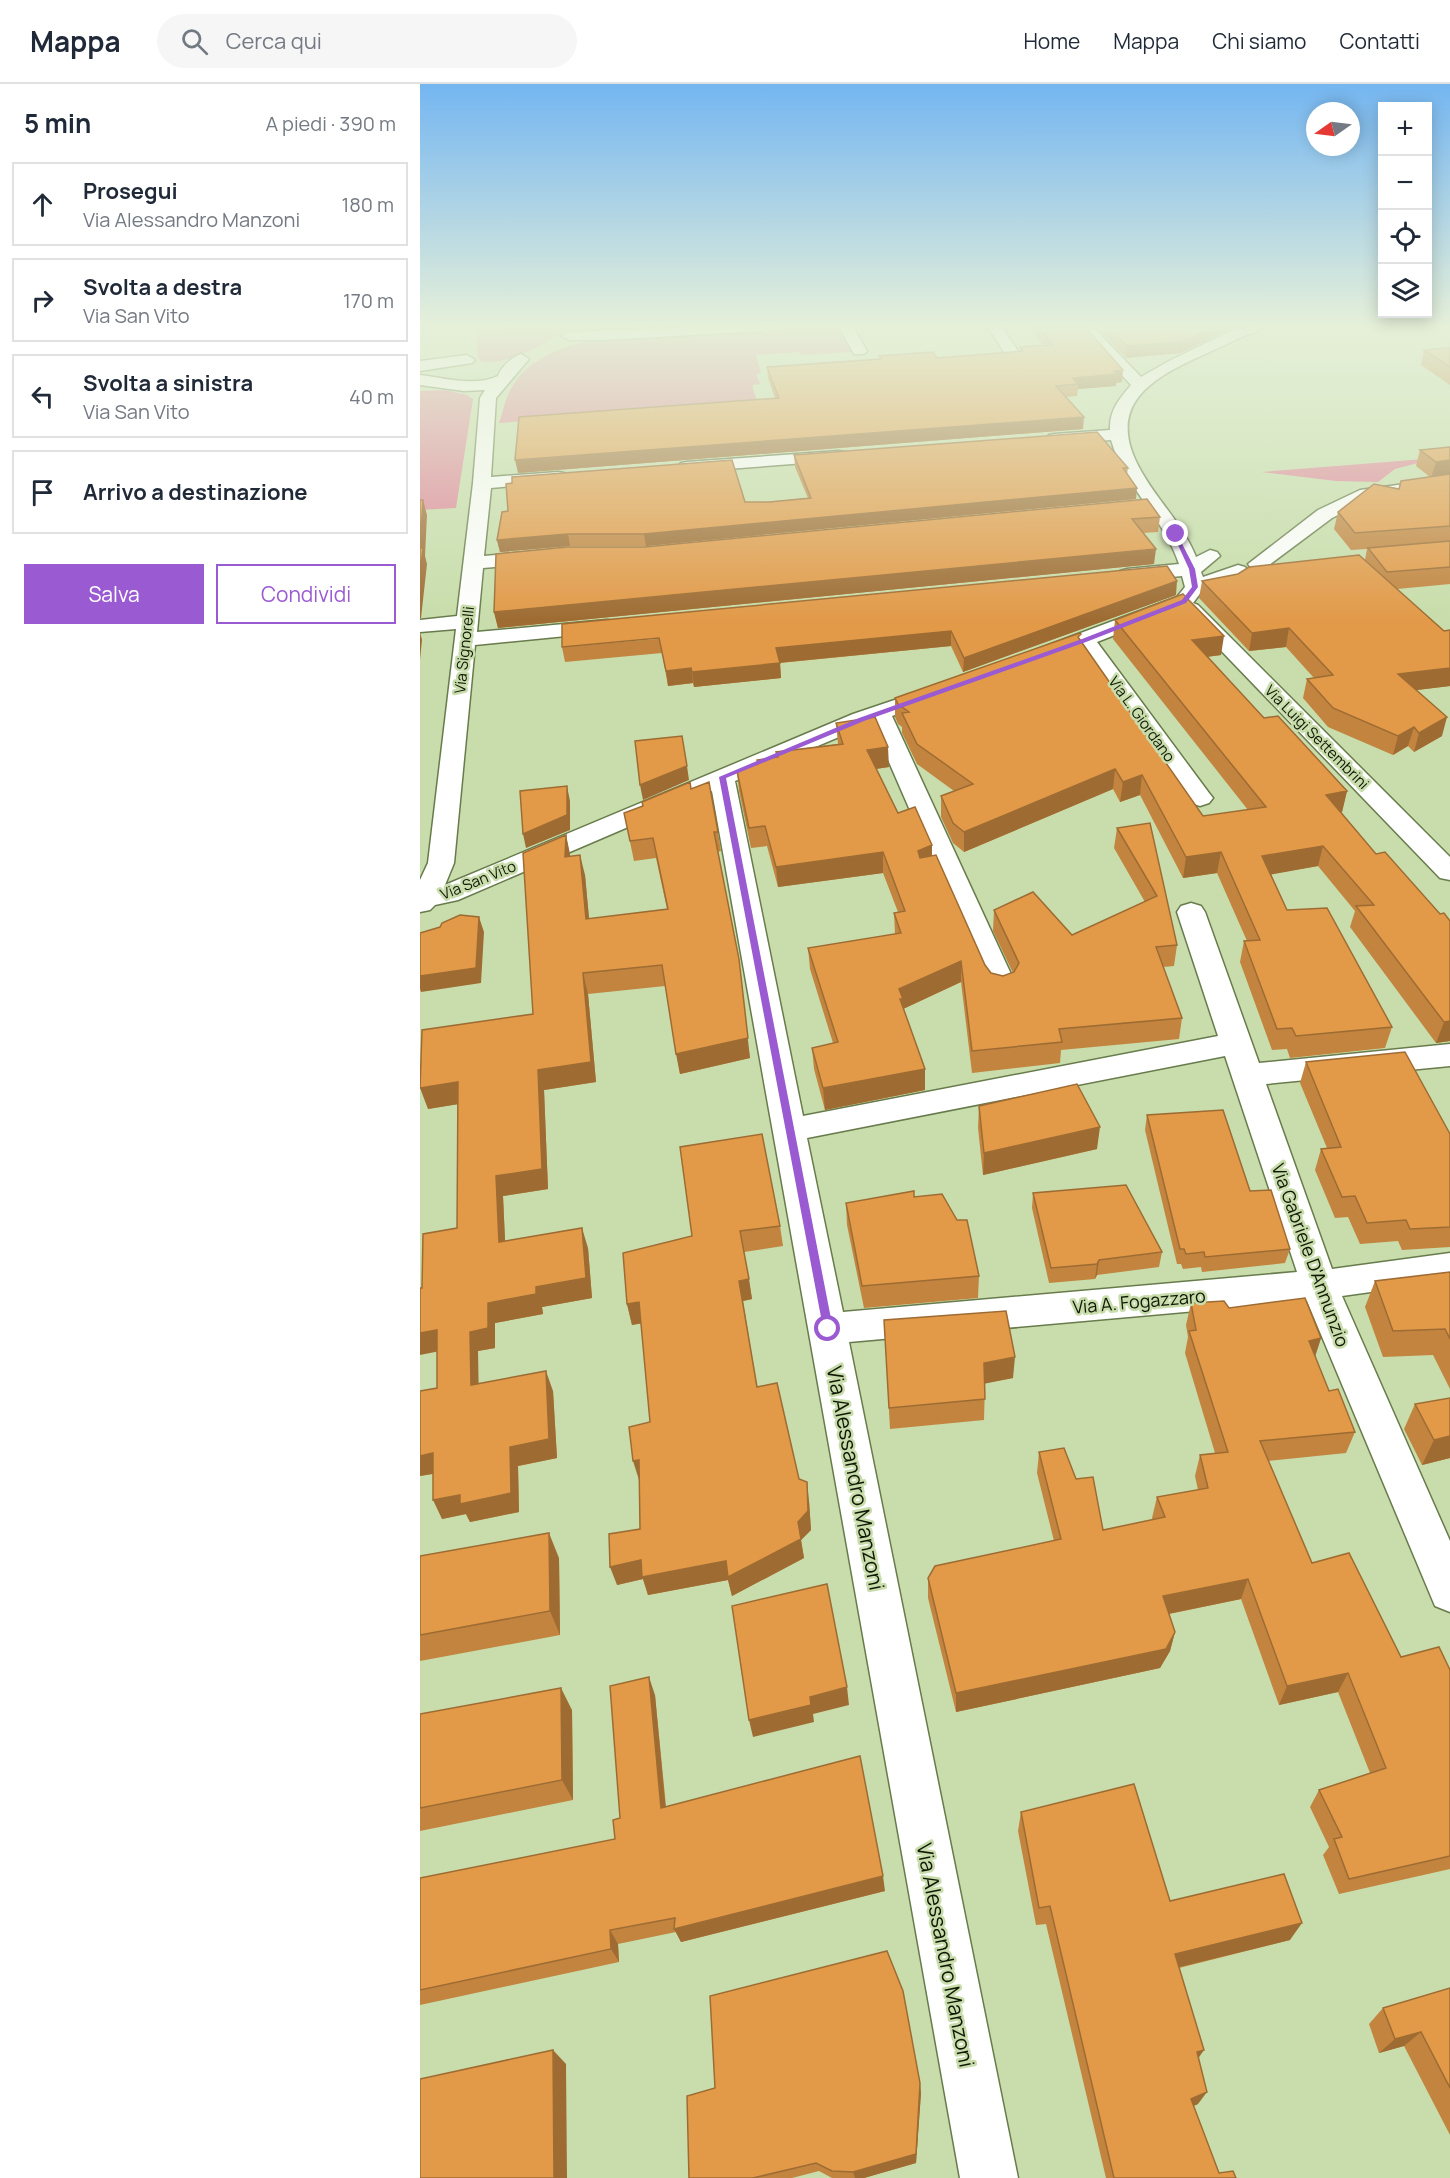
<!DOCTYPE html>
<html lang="it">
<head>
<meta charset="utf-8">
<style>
	:root { --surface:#fff; --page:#f6f6f7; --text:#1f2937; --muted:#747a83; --line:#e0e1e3; --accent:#9a5ad1 }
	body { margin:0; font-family:Manrope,sans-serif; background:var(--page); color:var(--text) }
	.controls { position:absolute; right:18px; top:18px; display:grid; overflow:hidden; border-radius:0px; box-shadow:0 3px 15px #0003 }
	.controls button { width:54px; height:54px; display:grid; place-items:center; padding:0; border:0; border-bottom:2px solid var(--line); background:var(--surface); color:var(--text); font:30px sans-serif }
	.compass { position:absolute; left:886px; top:18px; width:54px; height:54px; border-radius:50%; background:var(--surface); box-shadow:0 3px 15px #0003; rotate:256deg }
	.stop { position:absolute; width:18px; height:18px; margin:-14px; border:4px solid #9a5ad1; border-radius:50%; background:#fff }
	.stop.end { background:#9a5ad1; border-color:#fff; box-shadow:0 2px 6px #0008 }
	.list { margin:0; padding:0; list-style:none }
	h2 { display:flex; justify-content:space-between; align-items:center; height:78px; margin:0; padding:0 24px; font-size:26px }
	h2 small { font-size:20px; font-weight:400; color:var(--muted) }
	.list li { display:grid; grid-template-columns:39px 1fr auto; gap:18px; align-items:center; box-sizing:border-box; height:84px; margin:0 12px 12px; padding:0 12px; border:2px solid var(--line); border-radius:0px }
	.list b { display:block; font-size:22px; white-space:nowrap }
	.list p { margin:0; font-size:20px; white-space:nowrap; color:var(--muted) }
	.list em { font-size:20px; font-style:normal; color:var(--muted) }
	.actions { display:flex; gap:12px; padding:18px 24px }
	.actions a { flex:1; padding:14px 0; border:2px solid var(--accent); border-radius:0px; text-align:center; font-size:21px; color:var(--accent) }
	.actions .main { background:var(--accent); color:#fff }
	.icon { flex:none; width:33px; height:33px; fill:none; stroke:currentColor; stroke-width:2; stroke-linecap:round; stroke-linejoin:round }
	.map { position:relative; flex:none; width:1030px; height:2094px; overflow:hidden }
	header { display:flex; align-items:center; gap:36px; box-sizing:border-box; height:84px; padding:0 30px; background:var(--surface); border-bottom:2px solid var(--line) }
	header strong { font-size:28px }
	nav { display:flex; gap:33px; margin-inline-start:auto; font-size:21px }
	.search { width:420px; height:54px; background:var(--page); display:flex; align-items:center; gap:15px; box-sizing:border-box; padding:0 21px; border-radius:33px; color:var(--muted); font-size:22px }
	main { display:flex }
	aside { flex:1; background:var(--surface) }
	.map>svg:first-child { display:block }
	.green { fill:#df8699 }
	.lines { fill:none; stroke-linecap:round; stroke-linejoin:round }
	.minor-casing { stroke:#687b4c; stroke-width:3 }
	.minor { fill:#fff; fill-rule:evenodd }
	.wall { fill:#c2843f }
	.shaded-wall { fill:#9e6c33 }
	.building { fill:#e29a49; stroke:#9e6c33; stroke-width:1.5 }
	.route { fill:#9a5ad1 }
	.labels { text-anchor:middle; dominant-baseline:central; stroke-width:5; stroke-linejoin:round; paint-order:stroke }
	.far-street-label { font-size:15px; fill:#101705; stroke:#c8ddab }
	.street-label { font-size:18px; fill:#101705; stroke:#c8ddab }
	.near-street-label { font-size:21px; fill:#101705; stroke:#c8ddab }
</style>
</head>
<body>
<header>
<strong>Mappa</strong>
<div class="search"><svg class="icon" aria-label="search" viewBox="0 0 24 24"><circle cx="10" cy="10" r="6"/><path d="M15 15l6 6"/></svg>Cerca qui</div>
<nav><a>Home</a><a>Mappa</a><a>Chi siamo</a><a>Contatti</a></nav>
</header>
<main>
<aside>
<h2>5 min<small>A piedi · 390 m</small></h2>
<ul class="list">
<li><svg class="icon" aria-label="ahead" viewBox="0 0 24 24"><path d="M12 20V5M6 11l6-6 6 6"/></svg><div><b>Prosegui</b><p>Via Alessandro Manzoni</p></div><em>180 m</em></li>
<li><svg class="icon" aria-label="right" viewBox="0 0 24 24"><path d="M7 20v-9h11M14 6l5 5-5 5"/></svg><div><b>Svolta a destra</b><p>Via San Vito</p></div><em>170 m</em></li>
<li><svg class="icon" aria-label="left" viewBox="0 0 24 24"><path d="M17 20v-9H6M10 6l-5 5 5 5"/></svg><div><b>Svolta a sinistra</b><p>Via San Vito</p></div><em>40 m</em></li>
<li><svg class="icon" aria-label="arrive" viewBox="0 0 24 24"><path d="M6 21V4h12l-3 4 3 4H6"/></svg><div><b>Arrivo a destinazione</b></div></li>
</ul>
<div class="actions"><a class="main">Salva</a><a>Condividi</a></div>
</aside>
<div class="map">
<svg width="1030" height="2094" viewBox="0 0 1030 2094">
	<rect width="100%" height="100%" fill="#c8ddab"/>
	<path class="green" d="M59,243H152C126,258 91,283 60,277L57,271Z
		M384,243H414L422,246L432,268L381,271L379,268L336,271L341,289L336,290L340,300L332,301L338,321L79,339C83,328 85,314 92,303C108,275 141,263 172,256Z
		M25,306L47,311L53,315L36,424L0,426V307Z
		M1017,374L975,385L958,398L916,397L842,388Z"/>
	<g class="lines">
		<defs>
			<path id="minor" d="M267,243H349L342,247L185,256H149L142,252L149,248Z
				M419,243H433L447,267L444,270H434Z
				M568,243H582L600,270L597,273H587Z
				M658,243H673L721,293L749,277L815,245L843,243C838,249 827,250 819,254C768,281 682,301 715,375C731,411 762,437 776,473L790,466L797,468L800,472L781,488L783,493L818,481L825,483L828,487L825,491L782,507L773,519L778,521L1030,773V796L1020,794L761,525L677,558L789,709L793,714L789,719L780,722L771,719L659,565L626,578L618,580L610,578L607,573L610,568L757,513L765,503L762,492L707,497L700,495L697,491L700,487L707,485L759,480C744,434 704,402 691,356L635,360L629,359L626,355L629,351L635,350L690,346C689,327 699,315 711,301Z
				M101,270L109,275L76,314L71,393L138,388L144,389L147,393L144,397L138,398L71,404L64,472L120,467L127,469L130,473L127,477L120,479L63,484L57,548L187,536L195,537L198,542L195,547L187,548L55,561L34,779L25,801L433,630L516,602L524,604L527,609L524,614L472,632L596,901L591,908L581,911L571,908L566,901L452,639L315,697L383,1032L798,952L757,828L761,822L771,819L781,822L785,828L839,979L1030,960V982L846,1000L912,1185L1030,1169V1197L922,1212L1030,1457V1528L1015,1522L887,1217L429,1258L598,2094H540L292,707L38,816L15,821L10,826L0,828V796L8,779L36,545L0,548V536L37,532L53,399L60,314L65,306L44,307L0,301V291C25,294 54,303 78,292C81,283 92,273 101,270ZM805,972L877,1188L423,1228L387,1054Z
				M47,271L55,276L52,279L0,287V277Z
				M419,367L425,368L428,372L425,376L267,388L261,387L258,383L261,379L267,378Z
				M1030,394V404L950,415L912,434L845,484H831L828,480L898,426L940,406Z"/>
		</defs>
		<use href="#minor" class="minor-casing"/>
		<use href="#minor" class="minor"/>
	</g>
	<path class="wall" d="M608,243H665L702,298L696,299V302L658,305L657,312L646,313L663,345L98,389L355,314L348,294L347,283L460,275L459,272L517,274L600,267V263L623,261Z
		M676,243H815L760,269L706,274Z
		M1030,264V301L1001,281L1004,266Z
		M1030,363V500L977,505L1024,547L1030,546V602L996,606L1022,652L994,668L988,662L973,671L908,643L883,614L887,595L894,594L866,563L829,567L779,514L782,497L945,476L947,465L931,466L914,445L918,428L1010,393L996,382L1000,366Z
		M374,371L708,384L707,390L716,415L226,462H150L80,468L77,456L325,418H349L388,414L375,383Z
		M740,433L738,448L723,449L734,480L78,544L74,528L224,463Z
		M756,511L543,588L531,562L360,579L361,594L274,603L273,599L248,602L242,569L145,578L142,563Z
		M695,536L801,571L787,573L844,634L927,707L922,728H921L956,770L965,768L1030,957L1016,959L930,843L935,827L898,782L851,790L867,826L972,943L965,964L870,974L867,965L852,966L820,878L824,857H827L797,789L763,794L720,711L700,718L693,705L544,768L533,759L521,733V712L534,707L497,680L482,649V643L478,640L475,633V614L661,557L783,732L828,726L693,555Z
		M416,639L469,683L456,685L478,729L512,761V772L565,881L571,889L583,892L593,889L573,847L574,826L652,851L725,818L694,764L697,744L730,739L757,861L754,882L743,883L762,934L759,955L641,966L640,979L552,989L541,898L483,925L505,1006L405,1026L394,985L392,964L413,959L390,885L388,864L475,850L474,829L478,828L463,789L358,803L347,762L331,764L319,707L317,687L337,681V676L357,673L356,668L418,660Z
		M271,705L298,748L301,767L297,768L330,974L260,990L245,902L168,910L176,998L124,1006L128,1105L83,1112L85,1157L168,1164L172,1214L122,1223L123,1230L75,1239V1264L58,1267V1300L133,1307L137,1374L98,1382L99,1428L50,1438L46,1430L22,1435L13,1390L0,1392V1307L17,1304V1267L2,1204L37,1144L38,1020L8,1025L113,930L146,751L150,772L165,791L169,835L247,825L236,774L214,777L204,729Z
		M886,978L1030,1050V1163L982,1166L978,1157L940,1160L928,1133L915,1134L895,1086L901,1065L907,1064L880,999Z
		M559,1022L677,1065L563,1091L558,1044Z
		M727,1031L830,1107L870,1165L865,1179L782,1188L781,1183L763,1185L761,1180H757L725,1046Z
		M613,1109L742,1168L739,1183L677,1191L675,1195L629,1199L612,1124Z
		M494,1113L559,1192L558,1214L444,1224L427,1141L426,1119Z
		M360,1142L363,1162L324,1168L332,1215L323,1217L337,1303L389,1417L391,1446L381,1456L384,1474L312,1512L308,1496L228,1511L223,1495L197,1501L220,1445L230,1338L221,1239L212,1241L207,1220L272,1152Z
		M1030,1188V1305L1013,1271L963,1273L945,1223L955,1197Z
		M771,1219L809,1224L901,1254L895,1272L909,1307L935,1348L926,1369L848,1377L892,1479L981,1573L1030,1586V1785L919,1810L903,1771L909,1763L890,1723L899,1706L950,1689L918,1608L859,1621L821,1515L749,1530L755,1548L750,1567L740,1584L536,1628L508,1514V1494L634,1457L617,1389L619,1368L656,1395L683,1446L733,1436L732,1434L737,1413L778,1406L775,1392L780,1371L795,1369L765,1269L768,1253L766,1241Z
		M464,1236L593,1294L565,1299L564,1336L470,1345Z
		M1030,1314V1374L1002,1381L984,1345L995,1320Z
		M0,1472L139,1474L140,1551L0,1577Z
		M235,1611L246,1722L465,1807L261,1858L256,1848L198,1860L199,1878L0,1921V1794L195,1755Z
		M152,1626L153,1716L0,1747V1630Z
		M601,1728L750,1817L870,1856L759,1884L779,1973L778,2020L773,2022L799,2089L816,2094H686L626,1840L616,1841L598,1747Z
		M1030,1904V2051L984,1962L959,1969L949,1940L963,1924Z
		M501,2009L496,2079L444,2094H412L399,2087L372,2094H269Z"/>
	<path class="shaded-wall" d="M793,243H815L760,269L706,274L707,262Z
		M703,286L702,298L696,299V302L658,305V300L653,294Z
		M664,333L663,345L98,389L95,376Z
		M1030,376V392L1011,394L1016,378Z
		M717,404L716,415L226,462L224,450Z
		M3,416L7,431L5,472L7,480L1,534H0V464Z
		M148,450L150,462L80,468L77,456Z
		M736,465L734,480L78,544L74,528Z
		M757,497L756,511L543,588L544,574Z
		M869,544L866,563L829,567L832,549Z
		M531,547V562L357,579L356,564Z
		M0,548L2,556L0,576Z
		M804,552L801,571L769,575L772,556Z
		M360,579L361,594L274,603L272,588Z
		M271,584L273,599L248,602L246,587Z
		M1030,584V602L973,609L978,590Z
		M1027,633L1022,652L994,668L999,649Z
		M994,643L988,662L973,671L978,652Z
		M468,663L469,683L448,686L447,666Z
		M267,682L269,696L223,716L220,701Z
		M695,685L693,705L544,768V748Z
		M722,691L720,711L700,718L703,698Z
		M147,702L150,717V746L106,764L103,750Z
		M927,707L922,728L901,732L906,711Z
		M146,751L150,770V793L145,773Z
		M512,761V782L498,787V767Z
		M903,762L898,782L838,793L842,772Z
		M463,768V789L358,803L356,783Z
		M801,768L797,789L763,794L766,773Z
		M160,771L165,791L171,855L166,835Z
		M59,833L64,848L61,899L1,908L0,905V892Z
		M319,875L330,974L260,990L256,970Z
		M541,877V898L483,925L481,936L479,905Z
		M163,889L168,910L176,998L124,1006L128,1105L83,1112L86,1178L79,1158L76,1092L118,986Z
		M1030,937V957L1016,959L1024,938Z
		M505,985V1006L405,1026L403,1004Z
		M38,998L45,1019L8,1025L0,1004Z
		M680,1043L677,1065L563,1091L564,1069Z
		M162,1144L168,1164L172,1214L122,1223L123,1230L75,1239V1264L58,1267L59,1321L51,1301L50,1248L68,1219Z
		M679,1176L677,1191L675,1195L677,1180Z
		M329,1195L332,1215L323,1217L319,1197Z
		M219,1218L224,1239L212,1241L207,1220Z
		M17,1246L25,1266L0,1271V1249Z
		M901,1254L894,1276L889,1257Z
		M595,1273L593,1294L563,1300L564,1279Z
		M126,1287L133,1307L137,1374L98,1382L99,1428L50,1438L46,1430L22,1435L13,1416L90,1363Z
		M1030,1352V1374L1002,1381L1014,1356Z
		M13,1369L23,1388L0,1392V1372Z
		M219,1376V1396L213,1377Z
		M387,1398L389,1417L391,1446L381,1456L384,1474L312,1512L308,1496L228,1511L223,1495L197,1501L190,1483L378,1438Z
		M129,1449L139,1474L140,1551L130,1527Z
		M828,1495L821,1515L738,1532L743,1512Z
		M755,1548L750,1567L740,1584L536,1628V1609Z
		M928,1589L918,1608L859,1621L867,1602Z
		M229,1593L235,1611L247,1739L241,1724Z
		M427,1603L429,1621L393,1630L394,1638L333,1653L329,1636L390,1613Z
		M141,1604L152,1626L153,1716L142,1696Z
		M463,1792L465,1807L261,1858L254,1845Z
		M882,1839L870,1856L747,1886L755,1870Z
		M190,1846L198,1860L199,1878L191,1865Z
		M1001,1948L984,1962L959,1969L975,1955Z
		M133,1966L146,1980L147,2094H134Z
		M784,1966L775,1979L777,1968Z
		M500,1999L501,2009L496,2079L444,2094H435L433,2088Z
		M787,2008L778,2020L762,2027L771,2015Z"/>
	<path class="building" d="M618,243H665L703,286L694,287L697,290L653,294L658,300L636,302L664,333L95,376L99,333L359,314L347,283L461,275L459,272L513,268L517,274L603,267L600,263L633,261Z
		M688,243H793L761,258L707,262Z
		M1030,264V283L1004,266Z
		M677,348L708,384H703L717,404L224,450H148L77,456L82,428L88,427L86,400L92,399V393L312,376L325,418H349L391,414L374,371Z
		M1030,363V376L1016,378L1000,366Z
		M1030,390V442L935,449L918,428L954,400L979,405L981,397Z
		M727,415L740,433L712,435L736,465L74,528L76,470L147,463H224Z
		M0,416H3L0,464H3L0,488Z
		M1030,457V483L967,488L948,464Z
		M939,471L1024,547L1030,546V584L978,590L1027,633L999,649L994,643L978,652L913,624L887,595L913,591L869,544L832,549L782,497L818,490L829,483Z
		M747,482L757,497L544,574L531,547L356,564L360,579L272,588L271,584L246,587L239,554L142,563V540Z
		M763,510L804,552L772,556L844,634L858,632L927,707L906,711L956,770L965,768L1020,830L1024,829L1030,837V937L1024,938L936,822L954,821L903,762L842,772L867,826L907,824L972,943L876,952L872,944L857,945L824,857L840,856L801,768L766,773L722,691L703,698L695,685L544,748L533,739L521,712L553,700L497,660L482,629L489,628L478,620L475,614L660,549L661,550L658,553L783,732L846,723L695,536Z
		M455,633L468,663L447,666L478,729L495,723L512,761L498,767L500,774L516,771L565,881L571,889L583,892L594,888L599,879L574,826L613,808L652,851L737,812L697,744L730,739L757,861L736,863L762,934L639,945L642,958L552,967L541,877L479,905L483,915H480L505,985L403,1004L392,964L418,958L388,864L481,849L474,829L485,827L463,768L356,783L345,742L329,744L317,687L338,680L337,676L358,673L356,668L423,660L416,639Z
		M262,652L267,682L220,701L215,657Z
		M270,698L271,705L289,698L298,748H294L319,875L328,954L256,970L242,881L163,889L171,978L118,986L122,1085L76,1092L79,1158L162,1144L166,1194L116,1203V1210L68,1219V1244L50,1248L51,1301L126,1287L129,1355L90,1363L91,1409L40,1420V1411L13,1416V1369L0,1372V1307L17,1304V1246L0,1249V1204H2L3,1150L37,1144L38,998L0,1004L2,946L113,930L103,769L146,751L145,773L160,771L166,835L248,825L233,754L210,757L204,729L223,722L222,718Z
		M147,702V731L103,750L100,707Z
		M40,831L59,833L56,884L0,892V849L20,843L22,839Z
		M985,968L1030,1050V1143L990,1145L986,1136L947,1139L935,1112L922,1113L901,1065L921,1063L886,978Z
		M657,1000L680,1043L564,1069L559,1022Z
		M803,1026L830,1107L851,1106L870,1165L785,1173L784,1168L766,1170L764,1165H760L727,1031Z
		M342,1050L360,1142L320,1147L329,1195L319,1197L337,1303L357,1299L379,1395L387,1398L388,1427L378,1438L381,1455L308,1493L306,1477L222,1493L221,1476L190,1483L189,1450L220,1445L219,1376L213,1377L209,1343L230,1338L219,1218L207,1220L203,1169L272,1152L260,1063Z
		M706,1101L742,1168L679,1176L677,1180L631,1184L613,1109Z
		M494,1107V1113L522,1110L537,1136H547L559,1192L442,1202L426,1119Z
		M1030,1188V1255L1025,1245L973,1247L955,1197Z
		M885,1214L901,1254L889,1257L909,1307L918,1305L935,1348L840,1357L892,1479L929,1469L981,1573L1019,1563L1030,1586V1772L929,1795L914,1755L922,1753L899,1706L966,1684L928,1589L867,1602L828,1495L743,1512L755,1548L746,1565L536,1609L508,1494L515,1482L641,1455L619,1368L644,1364L656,1395L673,1393L683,1446L745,1433L737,1413L788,1404L780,1371L808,1368L769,1247L776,1246L771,1219L804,1217L809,1224Z
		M586,1227L595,1273L564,1279L565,1315L469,1324L464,1236Z
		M1030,1314V1352L1014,1356L995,1320Z
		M129,1449L130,1527L0,1551V1472Z
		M407,1500L427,1603L390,1613L391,1621L329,1636L312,1522Z
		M229,1593L241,1724L440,1672L463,1792L254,1845L255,1834L190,1846L191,1865L0,1906V1794L195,1755L193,1736L200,1734L190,1602Z
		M141,1604L142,1696L0,1724V1630Z
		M714,1700L750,1817L864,1790L882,1839L755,1870L784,1966L777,1968L787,2008L771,2015L799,2089L813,2087L816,2094H694L630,1822L619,1824L601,1728Z
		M467,1867L483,1907L500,1999L496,2070L433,2088L412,2087L396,2079L333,2094H269L267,2012L295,2004L290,1912Z
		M1030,1904V2004L1001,1948L975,1955L963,1924Z
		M133,1966L134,2094H0V1995Z"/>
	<linearGradient id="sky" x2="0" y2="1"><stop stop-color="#74b6f1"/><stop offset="0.45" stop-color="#e6f0d9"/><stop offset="1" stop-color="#e6f0d9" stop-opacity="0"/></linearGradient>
	<rect width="1030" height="536" fill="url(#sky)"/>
	<path class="route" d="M756,448L775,485L778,503L766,519L666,558L444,637L306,694L413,1245L408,1250L404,1249L299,693L439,634L662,555L762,516L772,503L769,485L753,450Z"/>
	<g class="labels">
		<g class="far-street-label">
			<text transform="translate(44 566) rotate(-84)">Via Signorelli</text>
			<text transform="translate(722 635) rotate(54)">Via L. Giordano</text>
			<text transform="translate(897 653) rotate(45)">Via Luigi Settembrini</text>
			<text transform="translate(58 796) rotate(-22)">Via San Vito</text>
		</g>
		<g class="street-label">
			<text transform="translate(891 1171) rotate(70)">Via Gabriele D'Annunzio</text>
			<text transform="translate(719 1217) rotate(-5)">Via A. Fogazzaro</text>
		</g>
		<g class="near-street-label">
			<text transform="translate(436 1394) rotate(79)">Via Alessandro Manzoni</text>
			<text transform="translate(526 1871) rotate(79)">Via Alessandro Manzoni</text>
		</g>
	</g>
</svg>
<div class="controls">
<button>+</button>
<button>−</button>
<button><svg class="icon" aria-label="locate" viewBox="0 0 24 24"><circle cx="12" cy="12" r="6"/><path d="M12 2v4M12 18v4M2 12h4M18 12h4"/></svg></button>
<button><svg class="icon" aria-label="layers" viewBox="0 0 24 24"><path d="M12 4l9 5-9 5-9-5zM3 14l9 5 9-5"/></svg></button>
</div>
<svg class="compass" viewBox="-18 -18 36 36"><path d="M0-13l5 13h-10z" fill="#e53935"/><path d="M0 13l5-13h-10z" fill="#747a83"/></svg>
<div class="stop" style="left:408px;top:1245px"></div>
<div class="stop end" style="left:756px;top:450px"></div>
</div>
</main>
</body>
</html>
